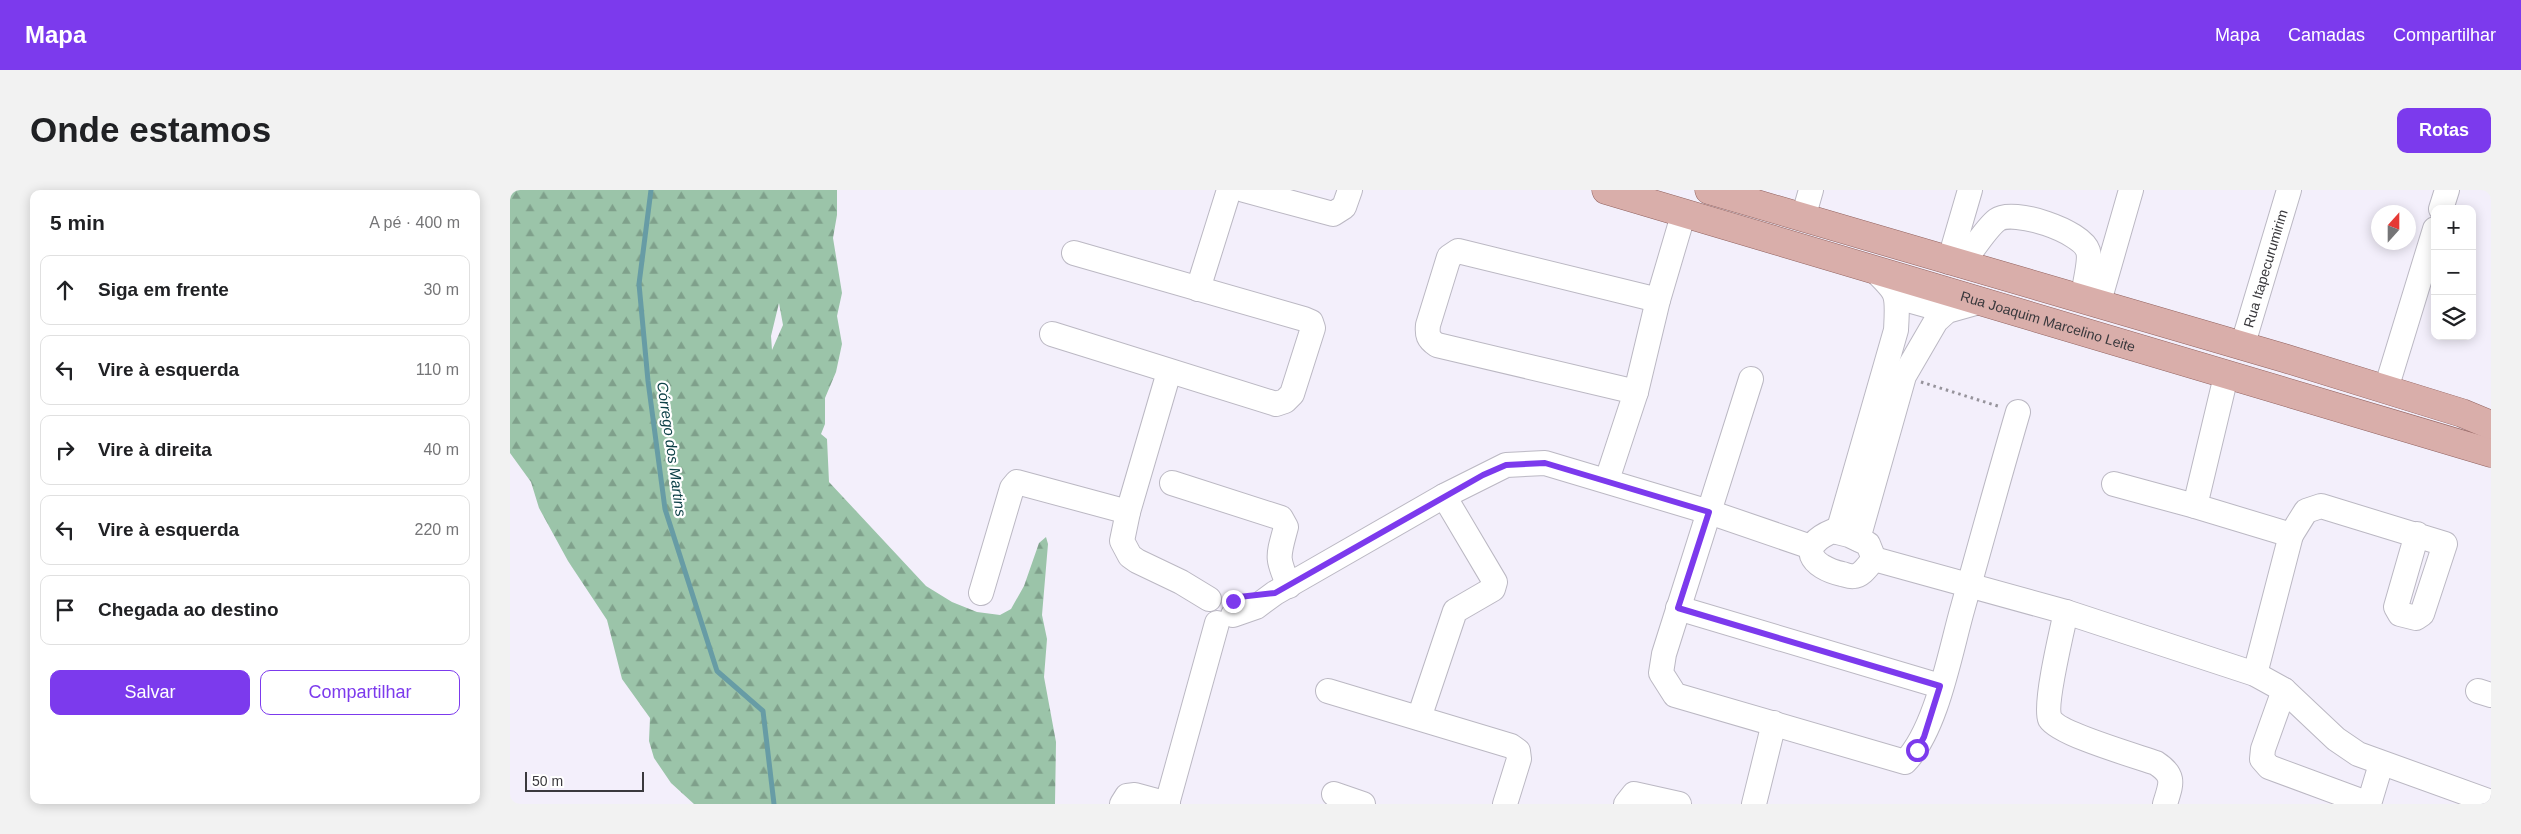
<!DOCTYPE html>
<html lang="pt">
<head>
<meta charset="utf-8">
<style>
	:root { --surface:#fff; --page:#f2f2f2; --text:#202124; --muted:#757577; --line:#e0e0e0; --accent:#7c3aed }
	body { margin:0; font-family:Arial,sans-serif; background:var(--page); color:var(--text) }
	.controls { position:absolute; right:15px; top:15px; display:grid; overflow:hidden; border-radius:10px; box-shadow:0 2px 12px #0003 }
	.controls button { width:45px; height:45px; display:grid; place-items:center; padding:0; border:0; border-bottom:1px solid var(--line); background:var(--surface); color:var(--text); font:25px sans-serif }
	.compass { position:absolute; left:1861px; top:15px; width:45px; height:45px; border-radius:50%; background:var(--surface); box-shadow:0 2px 12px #0003; rotate:21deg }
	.scale { position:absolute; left:15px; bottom:12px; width:119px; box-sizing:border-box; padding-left:5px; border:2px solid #3a393d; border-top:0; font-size:14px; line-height:18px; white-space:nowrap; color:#3a393d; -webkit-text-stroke:4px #fff; paint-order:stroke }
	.stop { position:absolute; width:15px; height:15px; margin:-11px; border:4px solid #7c3aed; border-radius:50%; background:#fff }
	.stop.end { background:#7c3aed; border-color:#fff; box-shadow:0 1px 5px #0008 }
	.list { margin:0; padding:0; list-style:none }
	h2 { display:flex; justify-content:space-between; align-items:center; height:65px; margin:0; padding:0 20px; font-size:21px }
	h2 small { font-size:16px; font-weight:400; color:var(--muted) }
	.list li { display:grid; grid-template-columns:32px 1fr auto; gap:15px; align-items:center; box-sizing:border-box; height:70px; margin:0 10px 10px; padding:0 10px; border:1px solid var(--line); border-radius:10px }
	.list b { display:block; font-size:19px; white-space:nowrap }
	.list em { font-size:16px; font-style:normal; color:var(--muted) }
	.actions { display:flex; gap:10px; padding:15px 20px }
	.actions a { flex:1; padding:11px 0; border:1px solid var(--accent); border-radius:10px; text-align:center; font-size:18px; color:var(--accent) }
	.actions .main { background:var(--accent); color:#fff }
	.icon { flex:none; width:28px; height:28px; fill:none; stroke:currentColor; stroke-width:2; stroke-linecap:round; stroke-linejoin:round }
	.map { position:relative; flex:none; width:1981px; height:614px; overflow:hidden; border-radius:10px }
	header { display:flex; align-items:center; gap:30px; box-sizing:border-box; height:70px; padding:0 25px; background:var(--accent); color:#fff }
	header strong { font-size:24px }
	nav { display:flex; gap:28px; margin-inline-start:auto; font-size:18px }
	.intro { display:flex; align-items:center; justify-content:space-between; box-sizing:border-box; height:120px; padding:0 30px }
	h1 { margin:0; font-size:35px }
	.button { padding:12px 22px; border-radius:10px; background:var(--accent); color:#fff; font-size:18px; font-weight:700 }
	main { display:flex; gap:30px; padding:0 30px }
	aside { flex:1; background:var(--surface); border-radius:10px; box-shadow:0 2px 12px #0003 }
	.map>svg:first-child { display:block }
	.forest { fill:url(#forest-firs); fill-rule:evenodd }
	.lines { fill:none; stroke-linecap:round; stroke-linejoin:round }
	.stream { stroke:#679ca5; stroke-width:5 }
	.minor-casing { stroke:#bbb8c3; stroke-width:26 }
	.major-casing { stroke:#91625f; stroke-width:29 }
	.path { stroke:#96939b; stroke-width:3; stroke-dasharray:2.5 4; stroke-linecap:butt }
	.minor { stroke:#fff; stroke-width:24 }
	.major { stroke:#d9aeaa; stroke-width:28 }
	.route { stroke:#7c3aed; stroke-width:6 }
	.labels { text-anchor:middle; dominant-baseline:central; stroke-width:4.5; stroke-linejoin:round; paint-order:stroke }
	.street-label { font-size:14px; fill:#3a393d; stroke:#fff }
	.water-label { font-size:15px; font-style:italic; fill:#0d4047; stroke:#fff }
</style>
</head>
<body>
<header>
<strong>Mapa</strong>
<nav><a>Mapa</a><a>Camadas</a><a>Compartilhar</a></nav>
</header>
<div class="intro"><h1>Onde estamos</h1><a class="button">Rotas</a></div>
<main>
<aside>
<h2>5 min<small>A pé · 400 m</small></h2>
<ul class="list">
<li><svg class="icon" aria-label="ahead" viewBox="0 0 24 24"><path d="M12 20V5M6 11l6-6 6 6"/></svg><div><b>Siga em frente</b></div><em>30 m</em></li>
<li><svg class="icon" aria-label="left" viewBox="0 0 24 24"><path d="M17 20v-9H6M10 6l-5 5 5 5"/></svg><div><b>Vire à esquerda</b></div><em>110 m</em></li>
<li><svg class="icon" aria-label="right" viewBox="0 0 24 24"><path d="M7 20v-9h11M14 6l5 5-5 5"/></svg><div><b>Vire à direita</b></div><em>40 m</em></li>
<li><svg class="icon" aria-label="left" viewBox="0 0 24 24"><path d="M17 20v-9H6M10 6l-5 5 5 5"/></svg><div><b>Vire à esquerda</b></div><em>220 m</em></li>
<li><svg class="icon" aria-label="arrive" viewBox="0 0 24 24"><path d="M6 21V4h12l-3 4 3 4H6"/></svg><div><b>Chegada ao destino</b></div></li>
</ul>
<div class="actions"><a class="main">Salvar</a><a>Compartilhar</a></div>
</aside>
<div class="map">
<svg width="1981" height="614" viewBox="0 0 1981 614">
	<defs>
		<pattern id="forest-firs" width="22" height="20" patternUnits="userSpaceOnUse" patternTransform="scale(1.25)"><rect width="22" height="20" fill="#9bc4a9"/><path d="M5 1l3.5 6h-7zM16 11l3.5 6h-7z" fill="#7fa08b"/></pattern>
	</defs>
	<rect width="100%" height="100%" fill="#f3effb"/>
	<path class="forest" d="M0,0H327V25L323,48L332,103L327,126L332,154L326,182L315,208V234L311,244L317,249L319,292L416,396L442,412L467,422L490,425L501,419L514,396L529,353L536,347L538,354L532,425L537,449L534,487L546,552L545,614H184L161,593L144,568L139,551L140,528L112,489L97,430L58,371L29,318L21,292L0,263ZM269,113L273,135L262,160L261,146Z"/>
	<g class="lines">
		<path class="stream" d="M141,0L129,94L138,191L155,319L207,481L253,521L264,614"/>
		<defs>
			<g id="minor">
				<path d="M734,0L823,24L834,17L840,0"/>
				<path d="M1931,19L1937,0"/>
				<path d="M1293,28L1301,0"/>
				<path d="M1439,72L1460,0"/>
				<path d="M1451,75C1460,64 1476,38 1487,30C1503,18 1572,41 1578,61C1581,70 1574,98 1572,110"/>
				<path d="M688,99L719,0"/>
				<path d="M1387,107L1437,121"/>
				<path d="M1588,115L1621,0"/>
				<path d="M542,144L766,214L775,211L782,204L803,138L801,132L794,129L564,63"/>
				<path id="s1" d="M1732,157L1779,0"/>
				<path d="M659,182L618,322L612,351L620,366L627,371L671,392L699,409"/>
				<path d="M1716,186L1685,316L1781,345L1745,484"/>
				<path d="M1241,189L1154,464L1151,483L1165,505L1395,572C1427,539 1440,462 1453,417C1471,352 1489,287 1508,222"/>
				<path d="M1876,199L1925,39"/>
				<path d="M1126,202L927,155C918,149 917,145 918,135L939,67L948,61L1148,110"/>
				<path d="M1097,290L1126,202L1148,110L1174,22"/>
				<path d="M662,293L771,328L776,337C768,367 766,367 779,396"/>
				<path d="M1604,294L1685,316"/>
				<path d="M1323,341L1339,345L1358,354L1364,369C1359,374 1352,386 1344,386C1341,387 1336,385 1332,384C1301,377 1286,356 1323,341Z"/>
				<path d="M1328,342L1386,140C1388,102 1389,104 1362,78"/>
				<path d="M1781,345L1796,321L1811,316L1935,354L1912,424L1906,428L1890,424L1886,417L1907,344"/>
				<path d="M1348,349L1394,186L1426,131L1437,121L1469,112"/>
				<path d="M1364,369L1556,422L1745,484L1774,500L1826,549L1848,564L1981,612"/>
				<path d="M471,403L502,298L507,292L618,322"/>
				<path d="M1168,418L1430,496"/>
				<path d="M1556,422C1552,440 1534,516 1540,529C1549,544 1626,566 1646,573C1666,586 1661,594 1655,614"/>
				<path d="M723,425L746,417L765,403L934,306L996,275L1035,273L1199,322L1301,357"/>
				<path d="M1774,500L1753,559L1752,569L1759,577L1859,614"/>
				<path d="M818,501L1001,556L1008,561L1009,569L995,614"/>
				<path d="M1968,501L1981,505"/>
				<path d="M909,528L945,421L983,399L985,392L934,306"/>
				<path d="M824,604L853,614"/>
				<path d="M612,614L617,606L625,605L658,614"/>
				<path d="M657,614L707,433"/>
				<path d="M1116,614L1124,604L1169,614"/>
				<path d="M1244,614L1264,533"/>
				<path d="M1859,614L1871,574"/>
			</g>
			<g id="major">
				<path id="s2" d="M1096,0L1981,263"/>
				<path d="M1199,0L1774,168L1952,223L1981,235"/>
			</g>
		</defs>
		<use href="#minor" class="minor-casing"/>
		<use href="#major" class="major-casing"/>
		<path class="path" d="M1411,192L1491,217"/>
		<use href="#minor" class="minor"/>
		<use href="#major" class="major"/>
	</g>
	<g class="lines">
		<path class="route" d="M723,411L720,408L765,403L973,285L996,275L1035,273L1199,322L1168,418L1430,496L1414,547L1407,560"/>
	</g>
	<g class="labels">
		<g class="street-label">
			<text stroke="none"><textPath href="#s1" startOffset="82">Rua Itapecurumirim</textPath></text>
			<text stroke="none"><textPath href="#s2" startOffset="461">Rua Joaquim Marcelino Leite</textPath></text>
		</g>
		<g class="water-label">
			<text transform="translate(162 259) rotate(82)">Córrego dos Martins</text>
		</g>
	</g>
</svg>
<div class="controls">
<button>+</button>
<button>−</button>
<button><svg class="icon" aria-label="layers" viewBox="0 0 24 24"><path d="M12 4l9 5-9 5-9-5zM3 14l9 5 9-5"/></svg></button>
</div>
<svg class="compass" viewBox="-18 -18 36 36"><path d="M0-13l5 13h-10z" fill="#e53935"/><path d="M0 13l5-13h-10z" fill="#757577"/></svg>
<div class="scale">50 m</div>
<div class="stop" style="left:1407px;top:560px"></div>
<div class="stop end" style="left:723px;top:411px"></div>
</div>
</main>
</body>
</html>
